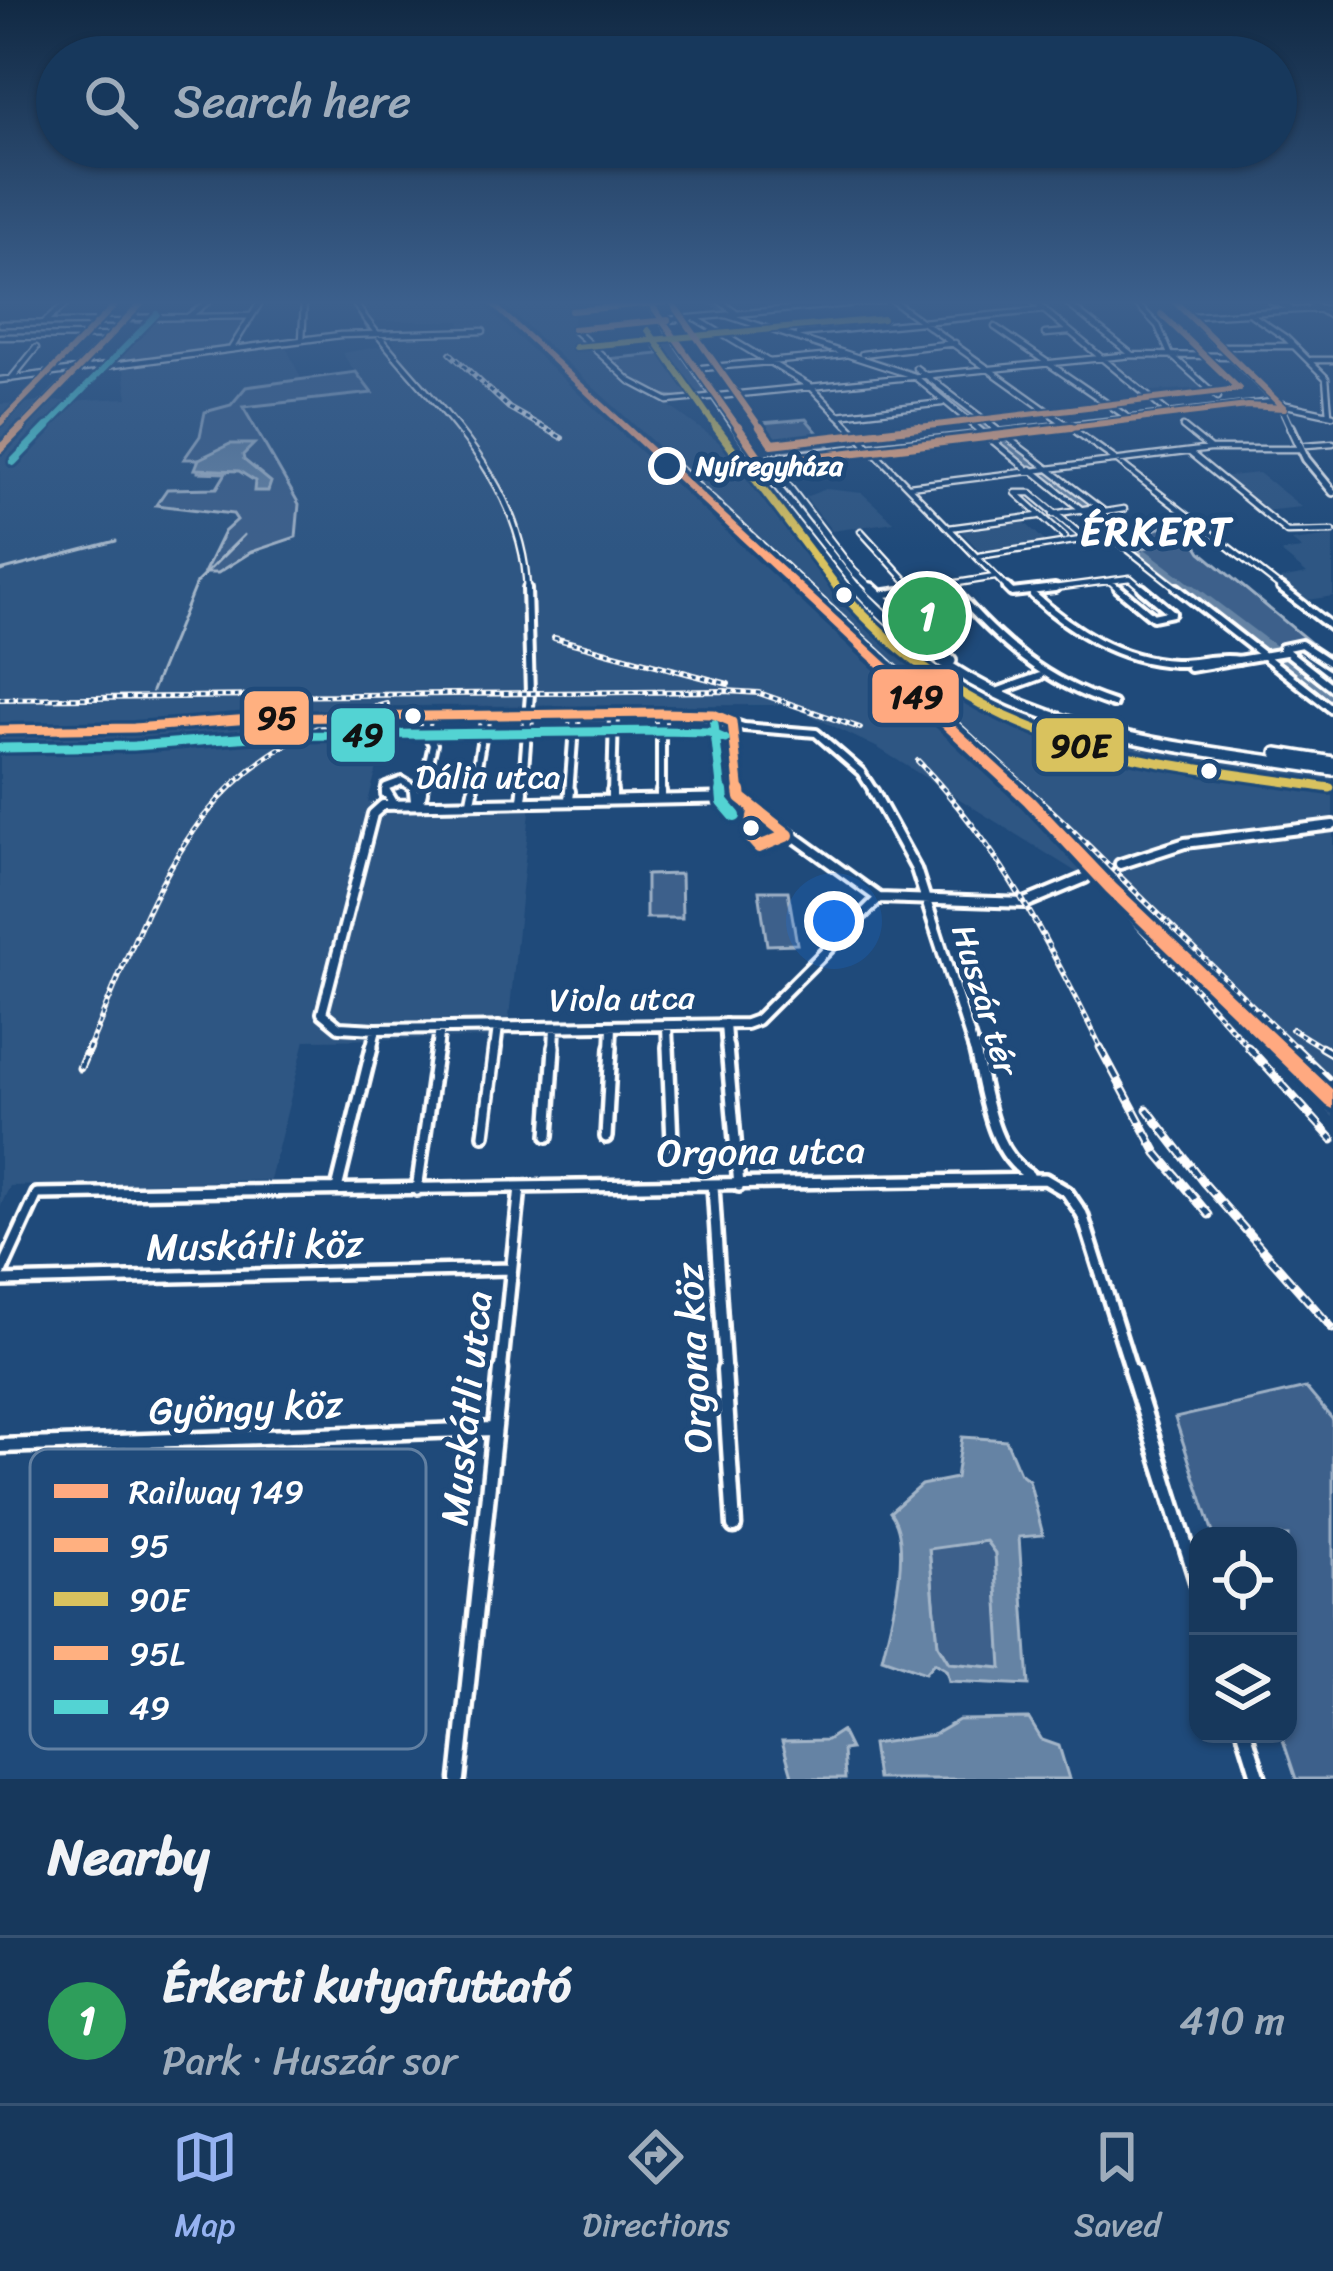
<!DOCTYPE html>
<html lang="en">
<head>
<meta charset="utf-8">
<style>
	:root { --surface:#17385c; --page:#203f62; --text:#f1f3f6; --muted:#9eacbb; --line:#365272; --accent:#95b2f1 }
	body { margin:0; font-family:Sriracha,sans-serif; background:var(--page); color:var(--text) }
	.controls { position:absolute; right:36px; bottom:36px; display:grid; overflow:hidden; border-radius:24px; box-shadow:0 3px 9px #0004 }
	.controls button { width:108px; height:108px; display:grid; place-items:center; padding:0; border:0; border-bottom:3px solid var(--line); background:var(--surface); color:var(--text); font:60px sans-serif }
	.you { position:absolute; left:834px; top:921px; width:42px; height:42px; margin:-30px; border:9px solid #fff; border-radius:50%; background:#1a73e8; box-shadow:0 0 0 18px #1a73e833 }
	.badge { display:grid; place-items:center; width:78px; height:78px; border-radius:50%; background:var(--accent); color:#fff; font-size:39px; font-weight:700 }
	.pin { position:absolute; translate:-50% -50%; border:6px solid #fff; box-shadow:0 3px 12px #0006 }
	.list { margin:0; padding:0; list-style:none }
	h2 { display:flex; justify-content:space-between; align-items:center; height:156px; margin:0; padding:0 48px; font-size:51px }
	h2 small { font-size:39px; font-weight:400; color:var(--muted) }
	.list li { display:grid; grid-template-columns:78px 1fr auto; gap:36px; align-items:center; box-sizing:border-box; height:168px; padding:0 48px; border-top:3px solid var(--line) }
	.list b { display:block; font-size:45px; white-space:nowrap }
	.list p { margin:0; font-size:39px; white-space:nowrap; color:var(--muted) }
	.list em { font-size:39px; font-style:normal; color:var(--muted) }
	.icon { flex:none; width:66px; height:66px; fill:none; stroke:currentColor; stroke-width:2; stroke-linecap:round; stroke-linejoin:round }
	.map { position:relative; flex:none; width:1333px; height:1779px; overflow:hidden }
	.search { position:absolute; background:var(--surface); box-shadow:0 3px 9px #0004; left:36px; right:36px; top:36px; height:132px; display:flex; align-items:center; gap:30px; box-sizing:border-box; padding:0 42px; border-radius:66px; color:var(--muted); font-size:45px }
	.sheet { height:324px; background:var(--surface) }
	nav { display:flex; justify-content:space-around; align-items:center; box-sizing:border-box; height:168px; border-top:3px solid var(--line); background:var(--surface); font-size:33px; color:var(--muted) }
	nav a { display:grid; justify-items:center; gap:6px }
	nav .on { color:var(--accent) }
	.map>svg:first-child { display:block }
	.built { fill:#2e5683 }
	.green { fill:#3c618b; stroke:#9eb0c5; stroke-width:3 }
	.water { fill:#6583a4; stroke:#a3b5c8; stroke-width:3; fill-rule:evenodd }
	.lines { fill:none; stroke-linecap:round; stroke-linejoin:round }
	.stream { stroke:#a3b5c8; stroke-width:3 }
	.canal-far1 { stroke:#6583a4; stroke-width:6 }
	.canal { stroke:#6583a4; stroke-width:9 }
	.minor-far4-casing { stroke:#fff; stroke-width:9 }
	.minor-far3-casing { stroke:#fff; stroke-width:14 }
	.minor-far2-casing { stroke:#fff; stroke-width:16 }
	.minor-far1-casing { stroke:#fff; stroke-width:18 }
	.minor-casing { stroke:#fff; stroke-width:21 }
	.tertiary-far1-casing { stroke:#fff; stroke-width:9 }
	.tertiary-casing { stroke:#fff; stroke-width:12 }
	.secondary-far1-casing { stroke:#fff; stroke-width:10 }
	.secondary-casing { stroke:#fff; stroke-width:16 }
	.minor-far4 { stroke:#1f4a7a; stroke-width:4.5 }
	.minor-far3 { stroke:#1f4a7a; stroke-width:6 }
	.minor-far2 { stroke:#1f4a7a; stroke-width:8 }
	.minor-far1 { stroke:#1f4a7a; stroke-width:9 }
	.minor { stroke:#1f4a7a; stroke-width:12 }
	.tertiary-far1 { stroke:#1f4a7a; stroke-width:4.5 }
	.tertiary { stroke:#1f4a7a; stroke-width:6 }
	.secondary-far1 { stroke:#1f4a7a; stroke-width:6 }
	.secondary { stroke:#1f4a7a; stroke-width:9 }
	.rail-far1-casing { stroke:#fff; stroke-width:6 }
	.rail-casing { stroke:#fff; stroke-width:9 }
	.rail-far1 { stroke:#1f4a7a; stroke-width:3; stroke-dasharray:4.5; stroke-linecap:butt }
	.rail { stroke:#1f4a7a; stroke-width:4.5; stroke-dasharray:12; stroke-linecap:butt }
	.bus-1-far3-casing { stroke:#1f4a7a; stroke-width:10 }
	.bus-1-far2-casing { stroke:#1f4a7a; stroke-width:14 }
	.bus-1-far1-casing { stroke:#1f4a7a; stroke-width:16 }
	.bus-1-casing { stroke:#1f4a7a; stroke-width:21 }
	.bus-2-far2-casing { stroke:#1f4a7a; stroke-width:10 }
	.bus-2-far1-casing { stroke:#1f4a7a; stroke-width:14 }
	.bus-2-casing { stroke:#1f4a7a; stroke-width:16 }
	.bus-3-far1-casing { stroke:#1f4a7a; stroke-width:10 }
	.bus-3-casing { stroke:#1f4a7a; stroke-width:14 }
	.bus-4-far3-casing { stroke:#1f4a7a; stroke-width:10 }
	.bus-4-far2-casing { stroke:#1f4a7a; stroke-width:14 }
	.bus-4-far1-casing { stroke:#1f4a7a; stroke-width:16 }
	.bus-4-casing { stroke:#1f4a7a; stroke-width:21 }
	.bus-1-far3 { stroke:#ffb080; stroke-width:6 }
	.bus-1-far2 { stroke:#ffb080; stroke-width:8 }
	.bus-1-far1 { stroke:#ffb080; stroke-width:9 }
	.bus-1 { stroke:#ffb080; stroke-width:12 }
	.bus-2-far2 { stroke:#d9c25e; stroke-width:6 }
	.bus-2-far1 { stroke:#d9c25e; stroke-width:8 }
	.bus-2 { stroke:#d9c25e; stroke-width:9 }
	.bus-3-far1 { stroke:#ffb080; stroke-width:6 }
	.bus-3 { stroke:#ffb080; stroke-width:8 }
	.bus-4-far3 { stroke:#53d3d3; stroke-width:6 }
	.bus-4-far2 { stroke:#53d3d3; stroke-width:8 }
	.bus-4-far1 { stroke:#53d3d3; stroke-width:9 }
	.bus-4 { stroke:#53d3d3; stroke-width:12 }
	.rail-1-casing { stroke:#1f4a7a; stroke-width:9 }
	.rail-1 { fill:#ffa980; fill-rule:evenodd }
	.stop-dot { fill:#1f4a7a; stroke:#fff; stroke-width:6 }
	.bus-dot { fill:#fff; stroke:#1f4a7a; stroke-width:4.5 }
	.labels { text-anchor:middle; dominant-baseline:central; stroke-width:10; stroke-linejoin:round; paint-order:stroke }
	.far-stop-label { font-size:27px; font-weight:bold; fill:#fff; stroke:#1f4a7a; text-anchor:start }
	.street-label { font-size:33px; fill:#fff; stroke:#1f4a7a }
	.far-district-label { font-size:39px; font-weight:bold; letter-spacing:3px; fill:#fff; stroke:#1f4a7a }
	.near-street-label { font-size:39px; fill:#fff; stroke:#1f4a7a }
	.key { fill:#1f4a7a; stroke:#6280a2; stroke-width:3 }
	.key-label { font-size:33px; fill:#fff }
	.line-badge { stroke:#1f4a7a; stroke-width:4.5 }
	.pale-badge-label { font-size:33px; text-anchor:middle; font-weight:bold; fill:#111 }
</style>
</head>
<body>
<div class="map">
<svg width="1333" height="1779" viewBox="0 0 1333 1779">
	<rect width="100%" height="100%" fill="#1f4a7a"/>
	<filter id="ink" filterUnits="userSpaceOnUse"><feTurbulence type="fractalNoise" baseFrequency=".00833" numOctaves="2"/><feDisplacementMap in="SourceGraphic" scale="24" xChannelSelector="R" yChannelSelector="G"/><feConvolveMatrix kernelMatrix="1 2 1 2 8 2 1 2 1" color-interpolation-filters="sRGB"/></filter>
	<g filter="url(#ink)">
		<path class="built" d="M358,301H568L574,308L573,331L604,359L773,481L798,528L863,605L974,695L1058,725L1142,745L1333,774V1117L1089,880L878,748L789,705L393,706L368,802L531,801L507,1038L305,1040L270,1180L10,1186L0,1207V404L128,398L123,364L284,343L302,380L355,372L342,353L395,344L390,337L460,334L461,321H373Z
			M1165,357L1204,388L1151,391L1111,360Z
			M1259,473L1302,507L1262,511L1219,477Z
			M826,489L862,493L894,522L832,531L805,497Z
			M1024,522L1046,542L981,552L961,531Z
			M1333,536V596L1308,600L1280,579L1307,574L1280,552L1302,549L1292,541Z"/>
		<path class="green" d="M234,317L248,320L231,349L112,364L150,323L129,322L132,319Z
			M671,337L713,397C660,401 647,394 607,359L659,354L650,338Z
			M356,372L372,393L243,407L299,504L296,537L251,552L218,573H204L224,532L237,520L233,514L156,505L167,489L217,488L226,473L198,472V459H184L200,436L205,412L231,405L246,387Z
			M806,419L830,447L782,452L761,423Z
			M1170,525L1193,539L1201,552L1311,643L1263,650L1137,550L1151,546L1136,535Z
			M681,874L682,918H646V875Z
			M759,891H788L797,944L767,945Z
			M1306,1388L1333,1420V1779H1296L1281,1734H1288V1536H1214L1175,1418Z
			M986,1541L995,1553L1003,1669L949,1663L938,1645L929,1548Z"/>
		<path class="water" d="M230,444H254L243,455L244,460L271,482L268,491H254L255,481L239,471L195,469L199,459Z
			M962,1437L1006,1440L1020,1473L1029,1480L1043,1535L1019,1537L1029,1685L949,1681L946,1670L934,1663L925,1673L882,1658C891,1622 914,1542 890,1512L921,1485L956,1478ZM986,1541L995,1553L1002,1668L949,1663L938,1645L929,1549Z
			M1029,1719L1042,1740L1059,1746L1069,1779H877L872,1744L933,1735L959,1720Z
			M841,1731L850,1749L843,1750L845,1779H793L782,1741L827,1740Z"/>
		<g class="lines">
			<path class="stream" d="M350,301L369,331
				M0,571L116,541
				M152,691L196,583L244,535"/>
			<path class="canal-far1" d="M710,301L725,311
				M860,356L913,373L985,429
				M999,439L1085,506
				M1145,553L1195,591"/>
			<path class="canal" d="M1191,588L1333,695"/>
			<defs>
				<path id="minor-far4" d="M353,301C417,396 523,466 527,591
					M720,301L737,314
					M893,301L1116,460L1285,591
					M1033,301L1167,412
					M1064,301L1131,354
					M1134,301L1158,326L1170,354L1218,397
					M1270,301L1290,308
					M1306,301L1333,318
					M726,315L914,376L1027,469
					M1252,315L1286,338L1326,378L1329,414
					M189,316L209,301
					M1193,316L1333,308
					M129,318L250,316
					M695,318L811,387L1010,591
					M44,323L69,301
					M0,324L123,322
					M995,327L1127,417
					M573,329L630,381L668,401L1132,355L1231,356
					M574,329L667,320
					M798,334L1045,310
					M1045,334L1069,332
					M0,337L110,336
					M302,340L304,301
					M1223,346H1293
					M231,349L261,301
					M862,354L955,343
					M1311,360H1333
					M702,368L844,355
					M916,368L1105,512L1124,509
					M11,379L36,348
					M0,380L340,335L483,331
					M1282,404L1333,415
					M838,415L942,403
					M1183,427L1209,448
					M1306,445L1333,443
					M0,449L144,301
					M1189,452L1287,532L1333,531
					M1031,469L1112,534
					M909,486L1210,449H1301
					M1053,514L1097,507
					M949,528L1038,516
					M861,531L913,588
					M1111,536L1181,591
					M1065,537L1016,493H1031L1086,539
					M979,556L1112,535
					M1110,581L1121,591
					M949,584L955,591
					M907,591L995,577
					M1031,591L1130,578L1145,591"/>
				<path id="minor-far3" d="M952,588C999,642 1044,682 1113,704
					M1007,588L1012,593L1055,588
					M1118,588L1153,617L1172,613L1142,588
					M1177,588L1333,710
					M1281,588L1333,628
					M879,595L927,588
					M1033,595C1073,631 1118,660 1174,663C1196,664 1217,656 1239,660
					M1333,665L1301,644L1282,648L1333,688
					M1190,668L1285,652
					M999,691L1040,676
					M661,713V794
					M732,722L740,794
					M0,730L134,728L263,718L701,713L744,727L816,733L861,772L875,794
					M385,794L386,787L402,781L414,788V794
					M422,794L433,744L424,730L427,716
					M472,794L486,715
					M522,794L530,694L527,588
					M569,794L575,714
					M612,794L614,714"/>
				<path id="minor-far2" d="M386,791L392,801
					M414,791L415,801
					M661,791V799
					M740,791L741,798L879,898L1025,903L1085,878
					M873,791L916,869L974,1050
					M741,798L383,805L373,814L322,1013L339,1027L376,1029L746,1024L757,1020L879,898
					M522,800L523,791
					M569,800L570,791
					M612,800V791
					M420,801L422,791
					M471,801L473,791
					M1120,864L1185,843L1333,825
					M725,1024L727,1050
					M667,1026L668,1050
					M371,1050L376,1029
					M437,1050L440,1028
					M495,1050L498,1027
					M554,1050L555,1027
					M611,1050L612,1026"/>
				<path id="minor-far1" d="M668,1047L672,1142
					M727,1047L739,1186
					M974,1047C985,1089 989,1151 1029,1175
					M484,1135L495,1047
					M548,1136L554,1047
					M606,1137L611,1047
					M713,1186L725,1373
					M337,1189L372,1047
					M417,1190L437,1047
					M0,1275L37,1194L1045,1179L1067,1192L1082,1214L1132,1373
					M0,1281L511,1269
					M501,1373L520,1187"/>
				<path id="minor" d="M724,1370L734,1526
					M1131,1370L1198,1584
					M0,1446L493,1429
					M1245,1734L1259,1779
					M458,1779L501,1370"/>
				<path id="tertiary-far1" d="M1174,301L1277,402
					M1321,301L1333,305
					M668,320L881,301
					M1282,408L1292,430
					M1028,430L1272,402L1284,407L1247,406L1034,430"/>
				<path id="tertiary" d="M1055,427L761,460L1061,427
					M1291,427L1306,459L1333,492"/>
				<path id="secondary-far1" d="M649,301L771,479L860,591
					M785,482L853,571L874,591"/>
				<path id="secondary" d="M857,588C994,737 1147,741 1333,770
					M871,588L951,661
					M1277,753L1333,762"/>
			</defs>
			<use href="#minor-far4" class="minor-far4-casing"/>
			<use href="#minor-far3" class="minor-far3-casing"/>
			<use href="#minor-far2" class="minor-far2-casing"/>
			<use href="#minor-far1" class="minor-far1-casing"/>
			<use href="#minor" class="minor-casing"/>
			<use href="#tertiary-far1" class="tertiary-far1-casing"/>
			<use href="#tertiary" class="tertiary-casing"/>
			<use href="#secondary-far1" class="secondary-far1-casing"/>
			<use href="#secondary" class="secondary-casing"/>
			<use href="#minor-far4" class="minor-far4"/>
			<use href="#minor-far3" class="minor-far3"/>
			<use href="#minor-far2" class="minor-far2"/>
			<use href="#minor-far1" class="minor-far1"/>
			<use href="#minor" class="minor"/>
			<use href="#tertiary-far1" class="tertiary-far1"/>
			<use href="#tertiary" class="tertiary"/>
			<use href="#secondary-far1" class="secondary-far1"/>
			<use href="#secondary" class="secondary"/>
			<defs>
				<path id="rail-far1" d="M486,301L661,465
					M450,353L509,408L562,438
					M679,467L1063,821L1298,1050
					M554,638L728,684
					M0,699L725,691L759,693L860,728
					M918,761C1000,846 1050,945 1102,1050
					M1114,899L1251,1050
					M1292,1029L1326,1050
					M88,1050C158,886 195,752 387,704"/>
				<path id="rail" d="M1100,1047L1157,1153L1209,1215
					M1248,1047L1333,1140
					M1295,1047L1333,1084
					M1321,1047L1333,1054
					M80,1068L89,1047
					M1147,1109L1203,1182L1333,1329"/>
			</defs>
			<use href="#rail-far1" class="rail-far1-casing"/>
			<use href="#rail" class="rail-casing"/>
			<use href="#rail-far1" class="rail-far1"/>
			<use href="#rail" class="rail"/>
			<defs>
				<path id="bus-1-far3" d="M649,301L740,430
					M573,329L668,320
					M19,430L144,301
					M1046,430L1247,406L1284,408L1174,301"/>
				<path id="bus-1-far2" d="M738,427L761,460L771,462L1071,427
					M0,449L22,427"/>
				<path id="bus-1-far1" d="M732,722L740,794
					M0,730L134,728L263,718L661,713L713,714L732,722"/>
				<path id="bus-1" d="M740,791L741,798L788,835L759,847L750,837L754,811"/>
				<path id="bus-2-far2" d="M648,330L718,430
					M575,347L883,319"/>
				<path id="bus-2-far1" d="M716,427L840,591"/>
				<path id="bus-2" d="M838,588C985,753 1125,758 1330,788"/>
				<path id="bus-3-far1" d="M671,301L762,430
					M571,311L666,302
					M0,423L119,301
					M894,430L1239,389L1161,314"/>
				<path id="bus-3" d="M760,427L772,444L919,427"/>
				<path id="bus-4-far3" d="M44,430L157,314"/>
				<path id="bus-4-far2" d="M13,462L47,427"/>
				<path id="bus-4-far1" d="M714,724L722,794
					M0,748L134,746L264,736L661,731L709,732L725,739"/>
				<path id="bus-4" d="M722,791L723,802L735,816"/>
			</defs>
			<use href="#bus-1-far3" class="bus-1-far3-casing"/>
			<use href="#bus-1-far2" class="bus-1-far2-casing"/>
			<use href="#bus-1-far1" class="bus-1-far1-casing"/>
			<use href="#bus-1" class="bus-1-casing"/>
			<use href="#bus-2-far2" class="bus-2-far2-casing"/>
			<use href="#bus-2-far1" class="bus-2-far1-casing"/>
			<use href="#bus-2" class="bus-2-casing"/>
			<use href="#bus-3-far1" class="bus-3-far1-casing"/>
			<use href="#bus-3" class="bus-3-casing"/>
			<use href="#bus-4-far3" class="bus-4-far3-casing"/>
			<use href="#bus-4-far2" class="bus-4-far2-casing"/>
			<use href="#bus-4-far1" class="bus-4-far1-casing"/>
			<use href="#bus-4" class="bus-4-casing"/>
			<use href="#bus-1-far3" class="bus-1-far3"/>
			<use href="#bus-1-far2" class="bus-1-far2"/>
			<use href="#bus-1-far1" class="bus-1-far1"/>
			<use href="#bus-1" class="bus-1"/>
			<use href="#bus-2-far2" class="bus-2-far2"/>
			<use href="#bus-2-far1" class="bus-2-far1"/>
			<use href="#bus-2" class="bus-2"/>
			<use href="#bus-3-far1" class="bus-3-far1"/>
			<use href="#bus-3" class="bus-3"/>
			<use href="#bus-4-far3" class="bus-4-far3"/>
			<use href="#bus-4-far2" class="bus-4-far2"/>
			<use href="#bus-4-far1" class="bus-4-far1"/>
			<use href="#bus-4" class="bus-4"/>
			<defs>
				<path id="rail-1" d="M486,301H493L1034,798L1116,884L1333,1090V1109L1327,1106L1106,892L1024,804Z"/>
			</defs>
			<use href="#rail-1" class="rail-1-casing"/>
			<use href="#rail-1" class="rail-1"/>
		</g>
	</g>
	<linearGradient id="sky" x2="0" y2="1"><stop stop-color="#112943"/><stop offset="0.55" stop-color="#3c608d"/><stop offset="1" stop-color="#3c608d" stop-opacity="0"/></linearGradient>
	<rect width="1333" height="550" fill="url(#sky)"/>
	<circle class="stop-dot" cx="667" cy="466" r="16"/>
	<g class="bus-dot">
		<circle cx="844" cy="595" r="10"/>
		<circle cx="413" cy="716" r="10"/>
		<circle cx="1209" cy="771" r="10"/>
		<circle cx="751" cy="828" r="10"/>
	</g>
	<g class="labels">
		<g class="far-stop-label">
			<text x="696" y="466">Nyíregyháza</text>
		</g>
		<g class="street-label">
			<text x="488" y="777">Dália utca</text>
			<text transform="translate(622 999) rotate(-1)">Viola utca</text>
			<text transform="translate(985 1000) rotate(73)">Huszár tér</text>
		</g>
		<g class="far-district-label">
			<text x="1157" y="531">ÉRKERT</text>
		</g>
		<g class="near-street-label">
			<text transform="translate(761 1151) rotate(-1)">Orgona utca</text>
			<text transform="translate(255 1245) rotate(-1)">Muskátli köz</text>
			<text transform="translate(693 1358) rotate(-93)">Orgona köz</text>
			<text transform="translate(246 1407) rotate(-2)">Gyöngy köz</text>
			<text transform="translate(466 1408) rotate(-84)">Muskátli utca</text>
		</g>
	</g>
	<rect x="30" y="1449" width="396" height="300" rx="18" class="key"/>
	<rect x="54" y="1484" width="54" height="14" fill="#ffa980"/>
	<rect x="54" y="1538" width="54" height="14" fill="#ffb080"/>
	<rect x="54" y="1592" width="54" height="14" fill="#d9c25e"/>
	<rect x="54" y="1646" width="54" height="14" fill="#ffb080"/>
	<rect x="54" y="1700" width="54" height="14" fill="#53d3d3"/>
	<g class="key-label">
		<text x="129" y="1503">Railway 149</text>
		<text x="129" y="1557">95</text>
		<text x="129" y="1611">90E</text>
		<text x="129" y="1665">95L</text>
		<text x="129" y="1719">49</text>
	</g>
	<g class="line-badge">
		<rect x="870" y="667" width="91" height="58" rx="12" fill="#ffa980"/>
		<rect x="242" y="689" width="69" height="58" rx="12" fill="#ffb080"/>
		<rect x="329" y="706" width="68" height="58" rx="12" fill="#53d3d3"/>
		<rect x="1034" y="716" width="92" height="58" rx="12" fill="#d9c25e"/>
	</g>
	<g class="pale-badge-label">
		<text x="916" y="708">149</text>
		<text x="277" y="729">95</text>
		<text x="363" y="746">49</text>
		<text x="1080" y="757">90E</text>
	</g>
</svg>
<div class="controls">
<button><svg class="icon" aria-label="locate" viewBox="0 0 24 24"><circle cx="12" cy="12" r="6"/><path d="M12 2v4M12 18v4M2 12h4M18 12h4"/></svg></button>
<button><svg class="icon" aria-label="layers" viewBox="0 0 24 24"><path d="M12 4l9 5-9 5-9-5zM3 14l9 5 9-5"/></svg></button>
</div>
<div class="you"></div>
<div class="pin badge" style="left:927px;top:616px;background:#2e9e5b">1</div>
<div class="search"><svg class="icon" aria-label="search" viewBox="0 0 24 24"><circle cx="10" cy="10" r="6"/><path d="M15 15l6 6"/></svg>Search here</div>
</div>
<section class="sheet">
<h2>Nearby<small></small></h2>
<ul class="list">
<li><span class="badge" style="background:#2e9e5b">1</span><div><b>Érkerti kutyafuttató</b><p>Park · Huszár sor</p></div><em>410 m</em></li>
</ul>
</section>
<nav>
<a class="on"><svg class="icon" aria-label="map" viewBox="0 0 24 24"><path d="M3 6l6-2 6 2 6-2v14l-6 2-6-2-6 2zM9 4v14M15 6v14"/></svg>Map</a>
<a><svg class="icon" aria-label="directions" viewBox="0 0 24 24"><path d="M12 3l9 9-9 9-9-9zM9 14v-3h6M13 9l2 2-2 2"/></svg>Directions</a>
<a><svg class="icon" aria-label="saved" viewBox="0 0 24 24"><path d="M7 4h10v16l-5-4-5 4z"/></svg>Saved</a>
</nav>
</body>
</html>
